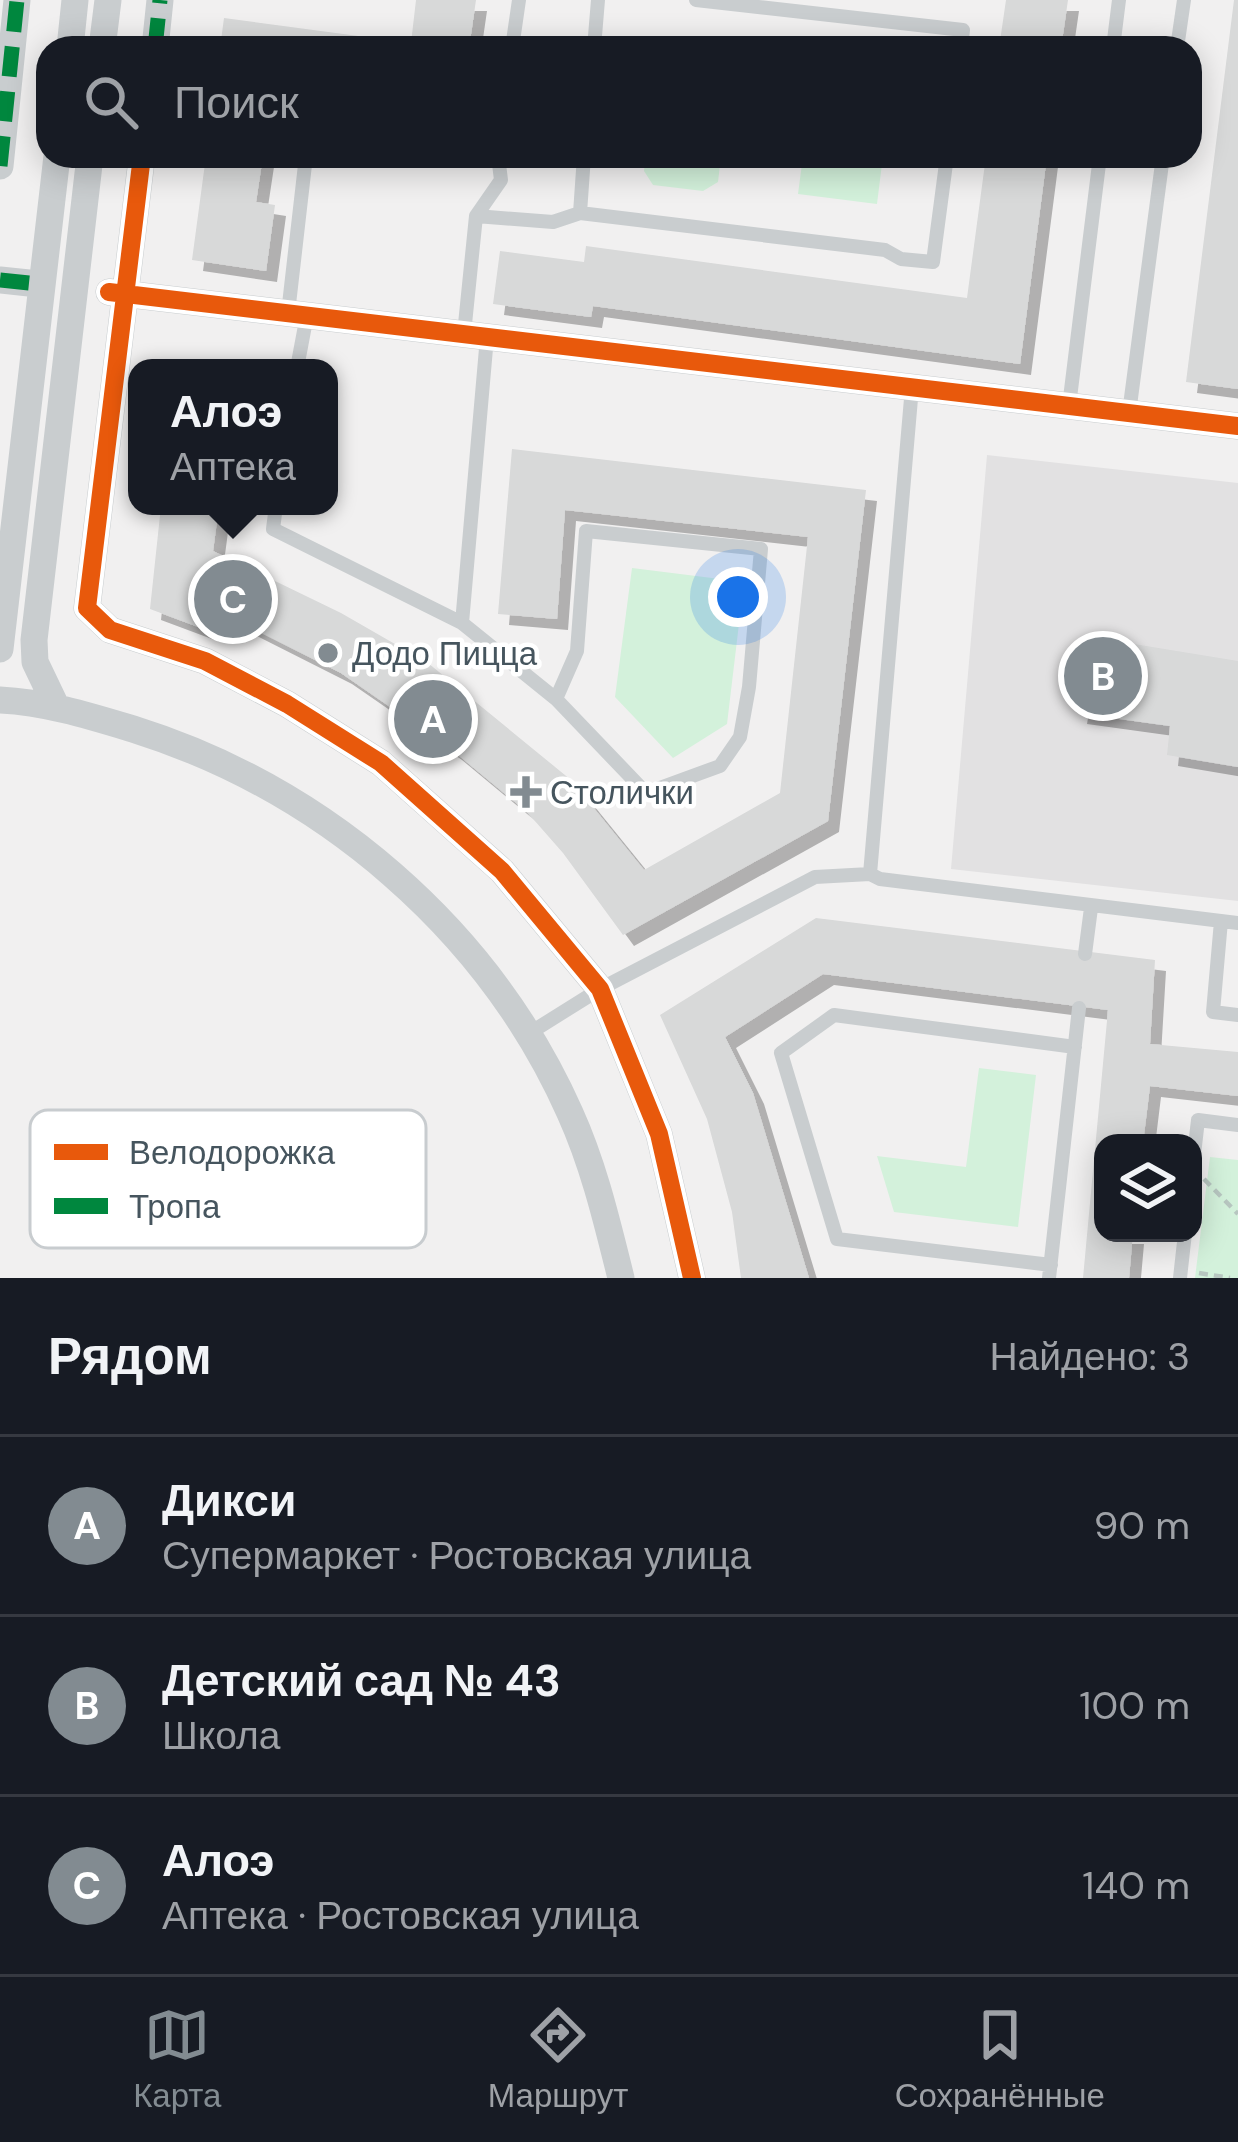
<!DOCTYPE html>
<html lang="ru">
<head>
<meta charset="utf-8">
<style>
	:root { --surface:#171b24; --page:#242831; --text:#f1f3f6; --muted:#9ea1a6; --line:#363941; --accent:#828b91 }
	body { margin:0; font-family:"DM Sans",sans-serif; background:var(--page); color:var(--text) }
	.controls { position:absolute; right:36px; bottom:36px; display:grid; overflow:hidden; border-radius:24px; box-shadow:0 6px 30px #0003 }
	.controls button { width:108px; height:108px; display:grid; place-items:center; padding:0; border:0; border-bottom:3px solid var(--line); background:var(--surface); color:var(--text); font:60px sans-serif }
	.you { position:absolute; left:738px; top:597px; width:42px; height:42px; margin:-30px; border:9px solid #fff; border-radius:50%; background:#1a73e8; box-shadow:0 0 0 18px #1a73e833 }
	.badge { display:grid; place-items:center; width:78px; height:78px; border-radius:50%; background:var(--accent); color:#fff; font-size:39px; font-weight:700 }
	.pin { position:absolute; translate:-50% -50%; border:6px solid #fff; box-shadow:0 3px 12px #0006 }
	.popup { position:absolute; left:128px; top:359px; width:210px; height:156px; box-sizing:border-box; display:grid; place-content:center; border-radius:24px; background:var(--surface); filter:drop-shadow(0 3px 9px #0005); font-size:39px; white-space:nowrap; color:var(--muted) }
	.popup b { font-size:45px; color:var(--text) }
	.popup::after { content:''; position:absolute; left:50%; top:100%; margin-left:-24px; border:24px solid transparent; border-top-color:var(--surface) }
	.list { margin:0; padding:0; list-style:none }
	h2 { display:flex; justify-content:space-between; align-items:center; height:156px; margin:0; padding:0 48px; font-size:51px }
	h2 small { font-size:39px; font-weight:400; color:var(--muted) }
	.list li { display:grid; grid-template-columns:78px 1fr auto; gap:36px; align-items:center; box-sizing:border-box; height:180px; padding:0 48px; border-top:3px solid var(--line) }
	.list b { display:block; font-size:45px; white-space:nowrap }
	.list p { margin:0; font-size:39px; white-space:nowrap; color:var(--muted) }
	.list em { font-size:39px; font-style:normal; color:var(--muted) }
	.icon { flex:none; width:66px; height:66px; fill:none; stroke:currentColor; stroke-width:2; stroke-linecap:round; stroke-linejoin:round }
	.map { position:relative; flex:none; width:1238px; height:1278px; overflow:hidden }
	.search { position:absolute; background:var(--surface); box-shadow:0 6px 30px #0003; left:36px; right:36px; top:36px; height:132px; display:flex; align-items:center; gap:30px; box-sizing:border-box; padding:0 42px; border-radius:36px; color:var(--muted); font-size:45px }
	.sheet { height:696px; background:var(--surface) }
	nav { display:flex; justify-content:space-around; align-items:center; box-sizing:border-box; height:168px; border-top:3px solid var(--line); background:var(--surface); font-size:33px; color:var(--muted) }
	nav a { display:grid; justify-items:center; gap:6px }
	nav .on { color:var(--accent) }
	.map>svg:first-child { display:block }
	.education { fill:#e2e1e2 }
	.green { fill:#d3f1db }
	.building { fill:#d8d9d9; filter:url(#shadow) }
	.lines { fill:none; stroke-linecap:round; stroke-linejoin:round }
	.path { stroke:#b7c6c0; stroke-width:4.5; stroke-dasharray:9 6; stroke-linecap:butt }
	.service { stroke:#c9cdcf; stroke-width:14 }
	.minor { stroke:#c9cdcf; stroke-width:27 }
	.quiet { stroke:#00873e; stroke-width:15; stroke-dasharray:30 15; stroke-linecap:butt }
	.cycleway-casing { stroke:#fff; stroke-width:26 }
	.cycleway { stroke:#e8590c; stroke-width:18 }
	.poi-dot { fill:#828b91; stroke:#fff; stroke-width:4.5 }
	.labels { text-anchor:middle; dominant-baseline:central; stroke-width:9; stroke-linejoin:round; paint-order:stroke }
	.poi-label { font-size:33px; fill:#46555e; stroke:#fff; text-anchor:start }
	.key { fill:#fff; stroke:#c8cccf; stroke-width:3 }
	.key-label { font-size:33px; fill:#46555e }
</style>
</head>
<body>
<div class="map">
<svg width="1238" height="1278" viewBox="0 0 1238 1278">
	<defs>
		<filter id="shadow"><feDropShadow dx="11" dy="11" stdDeviation="0" flood-color="#0004"/></filter>
	</defs>
	<rect width="100%" height="100%" fill="#f1f0f0"/>
	<path class="education" d="M987,455L1238,483V901L951,869Z"/>
	<path class="green" d="M646,156H721L718,182L703,191L653,185L644,171Z
		M803,156H883L877,204L798,194Z
		M632,568L744,582L727,724L673,758L615,697Z
		M979,1068L1036,1075L1018,1227L894,1212L877,1156L966,1167Z
		M1210,1157L1238,1160V1278H1195Z"/>
	<path class="building" d="M416,0H476L469,48H220L224,18L411,43Z
		M1006,0H1068L1061,48H999Z
		M1234,0H1238V389L1186,382Z
		M206,156H263L256,202L275,205L266,271L192,260Z
		M986,156H1047L1020,364L593,306L591,317L493,304L500,251L584,262L586,246L967,298Z
		M512,449L866,490L828,821L623,935L563,853L527,812L451,749L341,673L216,610L209,631L150,609L161,506H219L213,551L341,613L428,663L571,780L644,870L780,793L808,537L565,510L557,619L498,614Z
		M1134,644L1238,661V767L1167,755L1170,726L1076,713L1087,647L1132,655Z
		M816,918L1155,960L1150,1044L1238,1052V1096L1150,1086L1143,1143H1103V1233H1133L1129,1278H1083L1108,1010L823,974L725,1037L753,1093L809,1278H741L732,1212L707,1119L660,1015Z"/>
	<g class="lines">
		<path class="path" d="M1204,1179L1238,1214
			M1199,1273L1230,1278"/>
		<path class="service" d="M696,0L963,30L961,48
			M512,48L519,0
			M594,48L598,0
			M1113,48L1119,0
			M1177,48L1184,0
			M580,213L584,156
			M476,216L553,222L580,213L885,250L901,259L933,262L947,156
			M288,313L306,156
			M464,334L476,216L501,180L498,156
			M297,368L307,315
			M1069,406L1100,156
			M1129,413L1163,156
			M276,506L273,529L462,623L556,699L646,793L720,766L740,737L749,687L761,549L586,531L577,651L556,699
			M462,623L487,337
			M870,874L912,387
			M1221,921L1213,1012L1238,1015
			M1085,954L1091,908
			M528,1034L600,989L815,877L870,874L880,879L1238,923
			M1193,1163L1198,1120L1238,1125
			M1051,1265L837,1239L781,1053L834,1015L1075,1047
			M1049,1278L1079,1008
			M1180,1278L1185,1233"/>
		<path class="minor" d="M70,48L75,0
			M102,48L108,0
			M155,48L160,0
			M142,156L87,608L110,630L205,661L287,704L381,763L502,871L600,989L659,1134L692,1278
			M0,166L17,0
			M0,280L29,283
			M109,292L1238,426
			M0,649L57,156
			M0,700C45,702 90,716 133,729C324,789 488,929 570,1113C594,1166 607,1222 621,1278
			M57,708L35,662L34,640L90,156"/>
		<path class="quiet" d="M155,48L160,0
			M0,166L17,0
			M0,280L29,283"/>
		<defs>
			<path id="cycleway" d="M142,156L87,608L110,630L205,661L287,704L381,763L502,871L600,989L659,1134L692,1278
				M109,292L1238,426"/>
		</defs>
		<use href="#cycleway" class="cycleway-casing"/>
		<use href="#cycleway" class="cycleway"/>
	</g>
	<g class="poi-dot">
		<circle cx="328" cy="653" r="12"/>
		<path d="M520 774h12v12h12v12h-12v12h-12v-12h-12v-12h12z"/>
	</g>
	<g class="labels">
		<g class="poi-label">
			<text x="352" y="653">Додо Пицца</text>
			<text x="550" y="792">Столички</text>
		</g>
	</g>
	<rect x="30" y="1110" width="396" height="138" rx="18" class="key"/>
	<rect x="54" y="1144" width="54" height="16" fill="#e8590c"/>
	<rect x="54" y="1198" width="54" height="16" fill="#00873e"/>
	<g class="key-label">
		<text x="129" y="1164">Велодорожка</text>
		<text x="129" y="1218">Тропа</text>
	</g>
</svg>
<div class="controls">
<button><svg class="icon" aria-label="layers" viewBox="0 0 24 24"><path d="M12 4l9 5-9 5-9-5zM3 14l9 5 9-5"/></svg></button>
</div>
<div class="you"></div>
<div class="pin badge" style="left:433px;top:719px">A</div>
<div class="pin badge" style="left:1103px;top:676px">B</div>
<div class="pin badge" style="left:233px;top:599px">C</div>
<div class="popup"><b>Алоэ</b>Аптека</div>
<div class="search"><svg class="icon" aria-label="search" viewBox="0 0 24 24"><circle cx="10" cy="10" r="6"/><path d="M15 15l6 6"/></svg>Поиск</div>
</div>
<section class="sheet">
<h2>Рядом<small>Найдено: 3</small></h2>
<ul class="list">
<li><span class="badge">A</span><div><b>Дикси</b><p>Супермаркет · Ростовская улица</p></div><em>90 m</em></li>
<li><span class="badge">B</span><div><b>Детский сад № 43</b><p>Школа</p></div><em>100 m</em></li>
<li><span class="badge">C</span><div><b>Алоэ</b><p>Аптека · Ростовская улица</p></div><em>140 m</em></li>
</ul>
</section>
<nav>
<a class="on"><svg class="icon" aria-label="map" viewBox="0 0 24 24"><path d="M3 6l6-2 6 2 6-2v14l-6 2-6-2-6 2zM9 4v14M15 6v14"/></svg>Карта</a>
<a><svg class="icon" aria-label="directions" viewBox="0 0 24 24"><path d="M12 3l9 9-9 9-9-9zM9 14v-3h6M13 9l2 2-2 2"/></svg>Маршрут</a>
<a><svg class="icon" aria-label="saved" viewBox="0 0 24 24"><path d="M7 4h10v16l-5-4-5 4z"/></svg>Сохранённые</a>
</nav>
</body>
</html>
